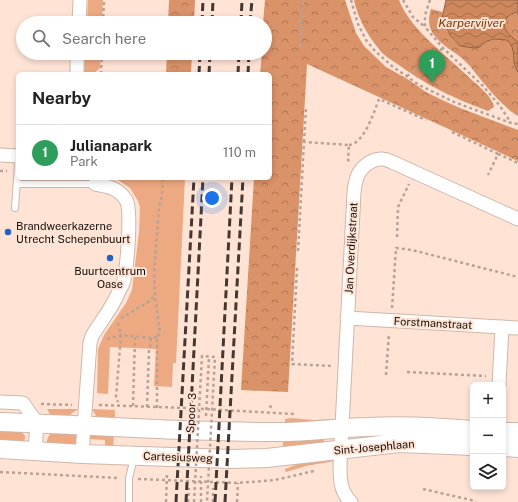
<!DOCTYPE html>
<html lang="en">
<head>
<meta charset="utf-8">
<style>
	:root { --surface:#fff; --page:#f6f6f6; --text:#222; --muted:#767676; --line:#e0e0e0; --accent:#ea580c }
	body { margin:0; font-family:"Public Sans",sans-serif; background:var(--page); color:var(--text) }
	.controls { position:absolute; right:12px; bottom:12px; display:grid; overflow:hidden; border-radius:6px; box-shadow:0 2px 6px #0003 }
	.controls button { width:36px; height:36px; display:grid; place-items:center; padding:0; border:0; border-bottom:1px solid var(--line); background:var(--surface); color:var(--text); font:20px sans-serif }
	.you { position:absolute; left:212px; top:198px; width:14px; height:14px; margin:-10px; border:3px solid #fff; border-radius:50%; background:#1a73e8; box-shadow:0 0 0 6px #1a73e833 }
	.badge { display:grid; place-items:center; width:26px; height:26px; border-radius:50%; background:var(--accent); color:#fff; font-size:13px; font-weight:700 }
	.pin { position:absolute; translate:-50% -33px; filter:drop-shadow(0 1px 2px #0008) }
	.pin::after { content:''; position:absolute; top:21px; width:14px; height:12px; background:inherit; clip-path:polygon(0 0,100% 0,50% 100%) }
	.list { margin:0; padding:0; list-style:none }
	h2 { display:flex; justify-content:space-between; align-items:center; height:52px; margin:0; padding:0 16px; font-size:17px }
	h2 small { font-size:13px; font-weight:400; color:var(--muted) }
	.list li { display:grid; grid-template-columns:26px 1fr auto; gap:12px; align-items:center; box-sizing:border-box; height:56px; padding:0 16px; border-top:1px solid var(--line) }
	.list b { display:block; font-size:15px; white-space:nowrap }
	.list p { margin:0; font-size:13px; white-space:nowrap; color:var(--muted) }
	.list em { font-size:13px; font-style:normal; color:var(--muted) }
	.icon { flex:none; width:22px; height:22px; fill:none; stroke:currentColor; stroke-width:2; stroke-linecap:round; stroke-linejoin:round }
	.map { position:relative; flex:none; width:518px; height:502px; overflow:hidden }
	.search { position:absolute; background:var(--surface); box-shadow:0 2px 6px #0003; left:16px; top:16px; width:256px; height:44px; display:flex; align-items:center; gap:10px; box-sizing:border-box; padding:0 14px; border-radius:22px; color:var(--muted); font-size:15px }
	.panel { position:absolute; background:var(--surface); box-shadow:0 2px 6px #0003; left:16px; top:72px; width:256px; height:108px; border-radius:6px }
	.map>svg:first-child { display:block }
	.green { fill:#eda981 }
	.forest { fill:url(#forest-crowns) }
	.water { fill:url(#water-waves); stroke:#976244 }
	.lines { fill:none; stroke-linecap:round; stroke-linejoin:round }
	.service-casing { stroke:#d0b7a9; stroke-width:8 }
	.minor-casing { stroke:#d0b7a9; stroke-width:15 }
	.secondary-casing { stroke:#d0b7a9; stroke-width:20 }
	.path { stroke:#b8a297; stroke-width:2.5; stroke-dasharray:3 3; stroke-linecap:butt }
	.service { stroke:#fff; stroke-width:6 }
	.minor { stroke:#fff; stroke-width:13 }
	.secondary { stroke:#fff; stroke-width:18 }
	.rail { stroke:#453832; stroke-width:3; stroke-dasharray:8 4; stroke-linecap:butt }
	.path-bridge { stroke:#b8a297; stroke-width:2.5; stroke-dasharray:3 3; stroke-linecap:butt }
	.poi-dot { fill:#2361ce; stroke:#ffe4d6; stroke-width:1.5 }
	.labels { text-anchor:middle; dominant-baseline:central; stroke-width:4; stroke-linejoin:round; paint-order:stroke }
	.poi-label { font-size:11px; fill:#160d08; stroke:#ffe4d6; text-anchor:start }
	.street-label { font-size:11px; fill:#160d08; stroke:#ffe4d6 }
	.water-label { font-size:12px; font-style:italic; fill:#763500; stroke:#ffe4d6 }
</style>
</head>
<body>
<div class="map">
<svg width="518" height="502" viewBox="0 0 518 502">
	<defs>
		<pattern id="forest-crowns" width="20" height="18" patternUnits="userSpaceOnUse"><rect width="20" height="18" fill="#da9268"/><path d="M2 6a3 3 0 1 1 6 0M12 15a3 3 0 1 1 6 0" fill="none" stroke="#b07654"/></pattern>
		<pattern id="water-waves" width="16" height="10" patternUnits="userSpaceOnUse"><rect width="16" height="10" fill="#ce875d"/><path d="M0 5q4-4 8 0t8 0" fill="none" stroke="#a66d4b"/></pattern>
	</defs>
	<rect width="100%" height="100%" fill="#ffe4d6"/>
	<path class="green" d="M88,0H103L102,23H87Z
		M85,53H101L100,68L93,74H84Z
		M115,178H185L176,363H173L172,387L154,386L156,349L110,347L108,394L97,393L98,349L104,335L126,303L132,290L139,232L140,207L138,201L130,188Z
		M47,409H78L61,421L53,420Z
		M92,409L115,410V423H100Z
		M291,418L314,420L330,419L331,425L285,428V419Z
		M0,426L22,432L25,436L24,446L0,445Z
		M54,430H78V449L47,448C46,440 48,435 54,430Z
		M90,430L114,433L113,451H105V440L89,439Z
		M283,437H324V445L283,452Z
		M336,453L335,461L306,466L286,472L285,470V469L301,463Z"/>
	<path class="forest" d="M169,0H195L194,23H168Z
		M265,0H345L356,33L364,46L386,67L409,80L426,92L442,100L460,108L518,130V161L307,64L288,392L241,390L254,178H270V74H260L262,53H265V23H263Z
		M354,0H399C411,31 450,58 473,81C481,88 492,97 494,107L488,111C455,99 424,84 396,63C390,59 383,55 379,49C367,35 358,18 354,0Z
		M431,9L443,12C440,22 450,36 457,43L482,46L487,41L498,38L507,40L513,46L515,54L514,65L518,72V116C502,107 481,80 469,65C458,52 439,46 431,30C428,24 429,15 431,9Z
		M518,12V42C513,39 509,35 506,30C501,21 509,13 518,12Z
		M167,53H192L191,74H166Z"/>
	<path class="water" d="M446,0H518V12C509,13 501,21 506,30C509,35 514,39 518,42V72C510,62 518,49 507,40L494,39L487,41L480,47L475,48L460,46L450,35L442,18Z"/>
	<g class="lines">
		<defs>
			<path id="service" d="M17,184H95
				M15,208L18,164
				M129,502V478L134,458"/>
			<path id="minor" d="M79,23L80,0
				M77,74V53
				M0,155L18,156
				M347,318L518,328
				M499,385L502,327
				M0,402L23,403L37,423L35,451
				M82,454L90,343L92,336C101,321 113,307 119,291C121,288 123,284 124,280C127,267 132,210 126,200C119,188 107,186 95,184
				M351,502C340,492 340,478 340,465L353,212C354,202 353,190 356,181C358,169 371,158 383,159C386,159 389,161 392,162L518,219"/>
			<path id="secondary" d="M0,422C90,425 180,432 270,432C302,433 334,428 367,427C402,425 438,427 473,430
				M503,432H518
				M503,447L518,448
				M0,449L82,454L232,459L267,458L399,443L473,446"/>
		</defs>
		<use href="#service" class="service-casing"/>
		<use href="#minor" class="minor-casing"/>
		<use href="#secondary" class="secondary-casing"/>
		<path class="path" d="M351,0L358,24L366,40L375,51L392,66L419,85L454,102L511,123L518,124
			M403,0L413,17L425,27
			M430,0L425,15V27L443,48L483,86L500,106L511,123
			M103,23L104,0
			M300,47L303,0
			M101,74L102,53
			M407,76L443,48
			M452,132L498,154L488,175
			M304,142L306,108
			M349,145C364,144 374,112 379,99L426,120
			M498,154L518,163
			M0,171H7
			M397,237L398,207L409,184
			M298,251L304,142L349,145L348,160L350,162
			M297,268L292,364L332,366
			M392,308L396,248L412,250L518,277
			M121,318L147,303L155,296
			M118,323L121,335L116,397L118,402
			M107,339L121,335L151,338L157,337
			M407,372L486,376
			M386,375L389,333
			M41,404L72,405
			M99,405L187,408L294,414
			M133,406L135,336
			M147,407L149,350L150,349L151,338
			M157,408V337L160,333L155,295L154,274L159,207L162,196L163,178
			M270,408L272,403
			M206,416L209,357
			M0,472L119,478
			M138,479L238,483L275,480L314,471
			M423,489L471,500L476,502
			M166,502L167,475
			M188,502L189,488
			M201,502V476
			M213,502V488
			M237,502L238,483"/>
		<use href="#service" class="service"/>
		<use href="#minor" class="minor"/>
		<use href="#secondary" class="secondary"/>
		<path class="rail" d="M202,23L203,0
			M212,23L213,0
			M241,23L242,0
			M250,23L252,0
			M199,74L200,53
			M209,74L210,53
			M238,74L239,53
			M248,74L249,53
			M176,502L194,178
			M186,502L203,178
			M215,502L232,178
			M225,502L243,178"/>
		<path class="path-bridge" d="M194,502L202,356L215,357L207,502"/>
	</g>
	<g class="poi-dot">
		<circle cx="8" cy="232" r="4"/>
		<circle cx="110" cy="258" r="4"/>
	</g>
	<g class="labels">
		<g class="poi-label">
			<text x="16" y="226">Brandweerkazerne<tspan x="16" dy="13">Utrecht Schepenbuurt</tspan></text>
			<text x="110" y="271" text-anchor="middle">Buurtcentrum<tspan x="110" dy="13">Oase</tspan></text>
		</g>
		<g class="street-label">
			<text transform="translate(351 248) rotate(-87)">Jan Overdijkstraat</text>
			<text transform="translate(433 323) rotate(3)">Forstmanstraat</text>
			<text transform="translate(191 413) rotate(-87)">Spoor 3</text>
			<text transform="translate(374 447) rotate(-5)">Sint-Josephlaan</text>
			<text transform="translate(178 457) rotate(2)">Cartesiusweg</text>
		</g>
		<g class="water-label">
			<text x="471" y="23">Karpervijver</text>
		</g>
	</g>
</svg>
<div class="controls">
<button>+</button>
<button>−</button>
<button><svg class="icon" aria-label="layers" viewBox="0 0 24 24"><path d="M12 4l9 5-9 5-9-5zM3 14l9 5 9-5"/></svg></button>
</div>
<div class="you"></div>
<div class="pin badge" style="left:432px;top:83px;background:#2e9e5b">1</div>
<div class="search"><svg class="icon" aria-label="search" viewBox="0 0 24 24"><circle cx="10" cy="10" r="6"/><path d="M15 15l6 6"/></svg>Search here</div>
<section class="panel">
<h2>Nearby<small></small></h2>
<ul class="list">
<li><span class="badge" style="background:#2e9e5b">1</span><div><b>Julianapark</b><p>Park</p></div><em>110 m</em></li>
</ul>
</section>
</div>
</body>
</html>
